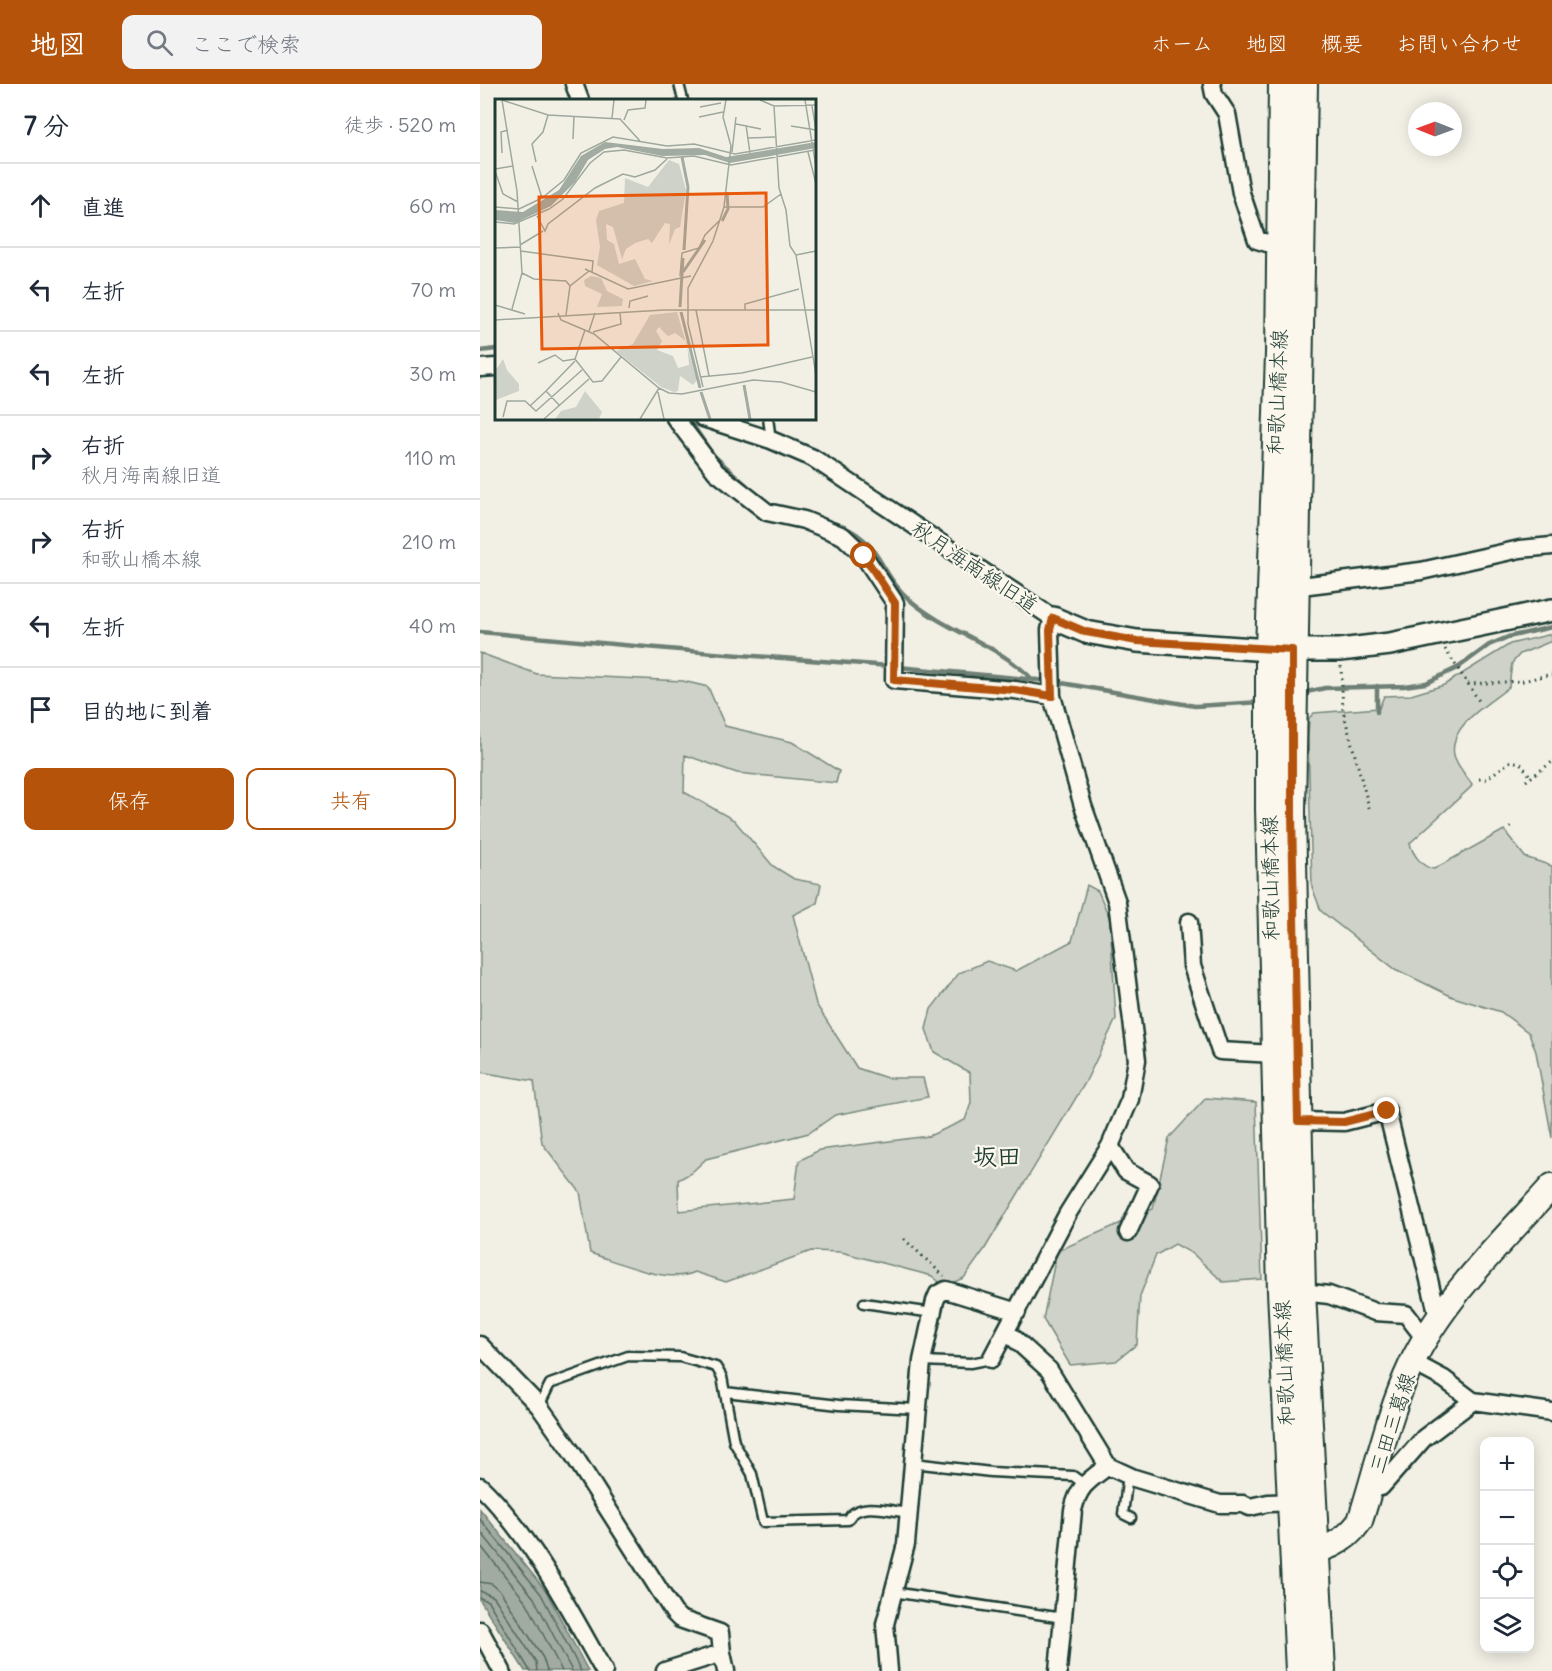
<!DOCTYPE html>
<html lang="ja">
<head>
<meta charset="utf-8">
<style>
	:root { --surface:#fff; --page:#f2f2f3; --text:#1f2937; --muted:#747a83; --line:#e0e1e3; --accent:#b45309 }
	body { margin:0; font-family:Delius,"Klee One",sans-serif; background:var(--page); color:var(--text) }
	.controls { position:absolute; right:18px; bottom:18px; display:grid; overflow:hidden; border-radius:12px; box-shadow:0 3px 15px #0003 }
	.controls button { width:54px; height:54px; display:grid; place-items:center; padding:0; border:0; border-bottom:2px solid var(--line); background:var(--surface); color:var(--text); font:30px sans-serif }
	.compass { position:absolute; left:928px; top:18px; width:54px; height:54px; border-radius:50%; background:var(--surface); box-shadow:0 3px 15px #0003; rotate:271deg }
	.stop { position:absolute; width:18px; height:18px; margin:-14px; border:4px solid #b45309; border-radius:50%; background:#fff }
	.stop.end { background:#b45309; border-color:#fff; box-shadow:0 2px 6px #0008 }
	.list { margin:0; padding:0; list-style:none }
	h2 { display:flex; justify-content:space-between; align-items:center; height:78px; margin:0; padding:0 24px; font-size:26px }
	h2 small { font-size:20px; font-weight:400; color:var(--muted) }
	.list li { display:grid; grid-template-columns:39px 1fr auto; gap:18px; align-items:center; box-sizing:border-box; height:84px; padding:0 24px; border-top:2px solid var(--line) }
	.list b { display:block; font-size:22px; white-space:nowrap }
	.list p { margin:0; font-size:20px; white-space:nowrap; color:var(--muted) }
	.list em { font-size:20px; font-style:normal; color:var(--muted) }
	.actions { display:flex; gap:12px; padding:18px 24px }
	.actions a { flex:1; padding:14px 0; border:2px solid var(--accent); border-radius:12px; text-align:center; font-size:21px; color:var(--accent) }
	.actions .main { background:var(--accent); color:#fff }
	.icon { flex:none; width:33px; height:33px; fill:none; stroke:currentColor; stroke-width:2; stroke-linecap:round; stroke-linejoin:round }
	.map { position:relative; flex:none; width:1072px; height:1587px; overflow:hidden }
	header { display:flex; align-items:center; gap:36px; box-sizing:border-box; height:84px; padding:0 30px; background:var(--accent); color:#fff }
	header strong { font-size:28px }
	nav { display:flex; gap:33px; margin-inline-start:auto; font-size:21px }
	.search { width:420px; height:54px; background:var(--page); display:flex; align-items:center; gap:15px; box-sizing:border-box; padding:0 21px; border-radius:12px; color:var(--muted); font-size:22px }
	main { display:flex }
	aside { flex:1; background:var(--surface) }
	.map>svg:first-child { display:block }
	.green { fill:#cfd2c8; stroke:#77887e; stroke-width:1.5 }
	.water { fill:#a2aba1; stroke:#6e7f75; stroke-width:1.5 }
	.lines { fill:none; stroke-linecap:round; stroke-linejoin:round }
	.shore { stroke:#536960; stroke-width:1.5 }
	.stream { stroke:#6e7f75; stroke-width:4.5 }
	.service-casing { stroke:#1f3d34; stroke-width:13 }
	.minor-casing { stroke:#1f3d34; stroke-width:21 }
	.tertiary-casing { stroke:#1f3d34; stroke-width:26 }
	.secondary-casing { stroke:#1f3d34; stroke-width:28 }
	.primary-casing { stroke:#1f3d34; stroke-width:30 }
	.path { stroke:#1f3d34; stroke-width:3; stroke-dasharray:1.5 4.5; stroke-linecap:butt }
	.service { stroke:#fbf7ec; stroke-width:8 }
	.minor { stroke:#fbf7ec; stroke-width:16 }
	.tertiary { stroke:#fbf7ec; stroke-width:21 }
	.secondary { stroke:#fbf7ec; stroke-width:24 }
	.primary { stroke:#fbf7ec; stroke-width:26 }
	.route { stroke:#b45309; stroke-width:8 }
	.labels { text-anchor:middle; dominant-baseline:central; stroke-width:4.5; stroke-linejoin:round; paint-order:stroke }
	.street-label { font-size:21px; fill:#1f3d34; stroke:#fbf7ec }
	.quarter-label { font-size:24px; font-weight:bold; fill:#1f3d34; stroke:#fbf7ec }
	.inset-river { fill:none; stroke:#a2aba1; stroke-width:3 }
	.inset-road { fill:none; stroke:#9ea89e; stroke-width:1.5 }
	.view { fill:#e8590c; fill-opacity:0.15; stroke:#e8590c; stroke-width:3 }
	.inset-edge { fill:none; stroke:#1f3d34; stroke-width:3 }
</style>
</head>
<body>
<header>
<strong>地図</strong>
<div class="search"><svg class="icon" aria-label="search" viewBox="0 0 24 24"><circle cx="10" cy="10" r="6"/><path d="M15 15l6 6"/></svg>ここで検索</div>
<nav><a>ホーム</a><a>地図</a><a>概要</a><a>お問い合わせ</a></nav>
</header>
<main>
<aside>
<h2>7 分<small>徒歩 · 520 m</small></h2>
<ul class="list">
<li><svg class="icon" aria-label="ahead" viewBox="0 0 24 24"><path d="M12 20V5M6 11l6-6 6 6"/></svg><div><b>直進</b></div><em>60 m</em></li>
<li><svg class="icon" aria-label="left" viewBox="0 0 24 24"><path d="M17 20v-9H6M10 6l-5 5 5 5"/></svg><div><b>左折</b></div><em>70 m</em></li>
<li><svg class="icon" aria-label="left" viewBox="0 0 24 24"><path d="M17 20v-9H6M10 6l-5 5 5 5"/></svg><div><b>左折</b></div><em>30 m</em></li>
<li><svg class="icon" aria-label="right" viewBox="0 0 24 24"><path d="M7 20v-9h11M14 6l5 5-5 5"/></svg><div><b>右折</b><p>秋月海南線旧道</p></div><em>110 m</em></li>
<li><svg class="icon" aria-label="right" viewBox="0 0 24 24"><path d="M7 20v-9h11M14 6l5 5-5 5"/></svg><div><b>右折</b><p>和歌山橋本線</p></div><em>210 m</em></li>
<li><svg class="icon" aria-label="left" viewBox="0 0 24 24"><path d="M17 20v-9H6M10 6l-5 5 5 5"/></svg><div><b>左折</b></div><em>40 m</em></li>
<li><svg class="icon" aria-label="arrive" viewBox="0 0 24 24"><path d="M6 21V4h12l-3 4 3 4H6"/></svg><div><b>目的地に到着</b></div></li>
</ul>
<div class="actions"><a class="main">保存</a><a>共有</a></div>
</aside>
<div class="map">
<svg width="1072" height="1587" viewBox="0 0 1072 1587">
	<rect width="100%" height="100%" fill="#f2f0e5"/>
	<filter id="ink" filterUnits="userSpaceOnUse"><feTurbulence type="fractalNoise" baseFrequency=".0167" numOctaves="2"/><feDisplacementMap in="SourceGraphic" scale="12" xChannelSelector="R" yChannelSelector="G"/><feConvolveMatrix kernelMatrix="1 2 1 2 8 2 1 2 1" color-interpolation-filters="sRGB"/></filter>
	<g filter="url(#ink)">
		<path class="green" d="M1072,550V557L1040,570L1032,579L1029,603C1010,619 968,641 974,671C976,680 986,692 992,700L991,703L930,759C932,769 942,784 954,785L1024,746L1045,773L1072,782V1054L1056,968L1049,949L1021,928L973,913L915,885L841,827L832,803L828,654L829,634L834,629L899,624L904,612L931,611L964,601L1030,560Z
			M0,569L57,590L203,597L228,603L245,642L312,658L359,687L356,699L257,689L205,671L204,708L254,736L293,782L314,795L341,800L337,819L313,831L336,920L377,984L407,994H443L448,1013L355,1031L329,1049L226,1075L211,1089L198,1096L199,1127L314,1115L319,1077L339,1066L449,1052L485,1036L491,1019L490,989L454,968L446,945L451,925L479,889L507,877L536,887L592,857L607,801L618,807L630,835L636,935L605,999L504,1166L484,1194L464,1202L452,1192L361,1168L331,1167L246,1198L215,1188C188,1201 138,1178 110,1169L100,1108L62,1059L54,997L0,988Z
			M726,1014L776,1018L782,1195L743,1198L713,1170L695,1160L676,1171L660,1212L657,1260L636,1277L590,1281L563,1235L577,1167L673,1125L689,1054Z"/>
		<path class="water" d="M0,1425L66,1507L108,1587H45L0,1516Z"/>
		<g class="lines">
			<path class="shore" d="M0,1435L61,1510L101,1587
				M0,1447L54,1514L92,1587
				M0,1461L47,1519L82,1587
				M0,1498L12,1500L21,1508L63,1574L67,1587
				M0,1507L14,1513L56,1578L57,1587
				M0,1514L8,1517L50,1587"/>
			<path class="stream" d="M0,267L16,265
				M208,334L233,371L266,401
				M346,437C404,452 394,486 431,517C468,548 517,560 551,594
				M0,548L233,569L410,582
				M418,583L568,597
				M576,598L715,622L782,618
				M822,609L845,604L924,602L946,599L979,583L1009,561L1028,553L1072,543
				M897,628V602"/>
			<defs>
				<path id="service" d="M199,0L203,16
					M288,334L291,356
					M384,1219L453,1229
					M442,1277L491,1279L511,1275
					M245,1308L359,1321L438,1325
					M59,1322L70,1300L148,1272L200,1273L236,1283L242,1293L254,1358L272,1390L283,1438L368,1436C377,1416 412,1427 428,1429
					M433,1379L511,1388L593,1392L604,1400
					M648,1391L643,1430L651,1434
					M413,1508L583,1534"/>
				<path id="minor" d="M94,0L100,16
					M732,0L734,10L747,30L761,109L777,156L787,159H810
					M0,284L16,283
					M195,334L236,388L287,428L324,436L363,452L384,472L415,519L414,596L535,606L572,612
					M223,334L291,356L333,374L573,534L570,546L572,612L603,722L637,818L657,976L650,1015L630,1062L588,1129L511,1275
					M813,503L941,487L1040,465L1072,462
					M709,838L712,882L740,967L794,970
					M818,1037L864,1038L907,1027L959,1236
					M630,1062L646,1087L670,1100L648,1148
					M822,1208L849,1211L895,1228L926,1230L946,1256
					M527,1248L569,1286L628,1382L654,1394L740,1420H763L770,1423L788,1419L819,1418
					M0,1261L59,1322L91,1367L194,1529L200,1535L240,1549L242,1569L185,1587
					M932,1278L964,1295L993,1317L1072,1328
					M0,1402C51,1451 89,1525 124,1587
					M890,1405L901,1403L944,1354L993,1317
					M0,1546L22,1587
					M242,1569L246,1587
					M409,1587L405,1540L426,1460L442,1277L455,1217L458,1210L466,1206L537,1228
					M578,1587L593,1426C599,1401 608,1397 628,1382"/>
				<path id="tertiary" d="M573,534L606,548L657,557L789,566H860L910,560L1072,526"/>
				<path id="secondary" d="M816,1470C843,1467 864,1460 880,1437C897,1385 908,1330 931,1281C962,1215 1024,1156 1072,1102"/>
				<path id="primary" d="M802,0L799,270L789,566V725L801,1207L819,1587
					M824,0L812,729L822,1208L842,1587"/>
			</defs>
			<use href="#service" class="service-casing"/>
			<use href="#minor" class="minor-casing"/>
			<use href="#tertiary" class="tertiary-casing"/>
			<use href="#secondary" class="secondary-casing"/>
			<use href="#primary" class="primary-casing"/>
			<path class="path" d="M965,565L988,600L1043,597L1072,590
				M861,582L863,627L890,727
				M988,600L999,617
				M999,695H1006L1031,677L1040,679L1051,693
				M1046,697L1072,678
				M1030,744L1031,743
				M424,1155L464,1192"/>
			<use href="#service" class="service"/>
			<use href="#minor" class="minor"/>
			<use href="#tertiary" class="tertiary"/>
			<use href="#secondary" class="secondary"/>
			<use href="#primary" class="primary"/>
		</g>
	</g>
	<g class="lines" filter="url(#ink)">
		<path class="route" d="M384,472L415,519L414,596L535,606L572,612L570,546L573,534L606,548L657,557L812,566V729L818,1037L864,1038L907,1027"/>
	</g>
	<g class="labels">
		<g class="street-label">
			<text transform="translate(797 308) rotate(-88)">和歌山橋本線</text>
			<text transform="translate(495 483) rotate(34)">秋月海南線旧道</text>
			<text transform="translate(790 794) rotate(-91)">和歌山橋本線</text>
			<text transform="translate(804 1279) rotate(-92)">和歌山橋本線</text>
			<text transform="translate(912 1339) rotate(-72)">三田三葛線</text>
		</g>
		<g class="quarter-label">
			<text x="517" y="1072">坂田</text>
		</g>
	</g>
	<g transform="translate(15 15)">
		<rect width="321" height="321" fill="#f2f0e5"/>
		<path d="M174,61L184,65L191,91L185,128L180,130L174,146L175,125L170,124L157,144L153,140L140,144L131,150L127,160L118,128L111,125L112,141L119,145L124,165L140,160L150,180L158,182L139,187L102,166L105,148L101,121L104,112L129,104L130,79L153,88ZM96,177L106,179L112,192L128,200L127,207L102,208L107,195L90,187L89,181ZM182,213L202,281L198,286L185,277L183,292L179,293L166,288L121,252L138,245L155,216ZM164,228L173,237L180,234L192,243L194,266L183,269L178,257L162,251L167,242L161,232ZM8,260L12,271L24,285V292L1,301L0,320V272ZM90,292L107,313L104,320H60L66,312L81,308Z" fill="#cfd2c8" fill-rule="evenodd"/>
		<path d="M110,43L168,50L204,49L231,58L321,43V49L235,64L210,56L167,57L122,48L110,50L93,61L80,83L56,107L20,124L0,121V111L28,113L64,91L86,57Z" fill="#a2aba1"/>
		<path class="inset-river" d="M187,58L193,88L189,151M227,122L233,110L232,93M188,173L210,141M185,208L188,159M186,213L205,289M249,286L255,320M206,293L215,320"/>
		<path class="inset-road" d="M7,1L22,92L27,174L17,210M7,1L53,16L125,20L145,42M265,1L279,7L321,6M310,1L321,68M279,7L284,89L291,111L295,147L301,156L321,276M317,7L321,31M205,8L226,4M204,18L228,13M117,19L119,1M129,21L133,11L150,9L151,1M241,25L266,30M251,26L255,54M296,27L321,31M252,39L280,38M78,40L79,17M237,53L241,18M313,53L321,85M7,54L6,33L13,31M41,63L37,45L48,33L53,16M37,67L47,99M0,70L18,67M0,72L8,95L23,103M0,108L24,110L47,99L69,81L86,54L118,38L172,47L199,45L240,55L321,41M229,108H268L286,95M42,117L50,132L53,125L100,89L128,75L140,78L160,71L172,60M0,123L19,125L54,110L68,100L95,64L109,53L129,51L172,59L199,57L236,66L320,51M25,146L48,132M0,149L25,148M26,152L98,162L97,173M301,156L321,152M90,170L133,190L196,177M27,174L39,180L71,182L75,187M185,177L187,154L204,149L210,136L224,122M0,206L30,215M134,209L135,202L153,197M201,211L214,277M250,211V205L304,190M63,214L66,221L99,235L164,289L174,294L187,295L258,281L286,283L321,293M71,216L75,187L94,172M0,221L169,211H321M90,231L80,260L98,283L107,282L126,258M94,232L100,214M98,233L126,225L125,213M43,264L60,256L68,262L80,260M205,278L247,274L317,258M208,288L193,225V189L218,142L229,108L236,47L228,18L231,1M163,293L169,320M35,307L51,292M65,307L51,292L80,262M8,318L12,302H30L41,312L87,271M49,320L94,280M145,320L164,289"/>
		<path class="view" d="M271,94L273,246L47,250L44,98Z"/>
		<rect width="321" height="321" class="inset-edge"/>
	</g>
</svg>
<div class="controls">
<button>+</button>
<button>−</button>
<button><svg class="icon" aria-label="locate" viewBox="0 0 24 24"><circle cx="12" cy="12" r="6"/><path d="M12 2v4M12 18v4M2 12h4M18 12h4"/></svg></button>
<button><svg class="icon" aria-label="layers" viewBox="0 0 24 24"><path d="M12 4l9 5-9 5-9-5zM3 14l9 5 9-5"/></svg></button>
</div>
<svg class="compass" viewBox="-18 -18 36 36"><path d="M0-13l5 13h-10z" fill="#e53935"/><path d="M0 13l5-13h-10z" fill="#747a83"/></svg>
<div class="stop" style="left:384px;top:472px"></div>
<div class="stop end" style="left:907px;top:1027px"></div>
</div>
</main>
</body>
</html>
